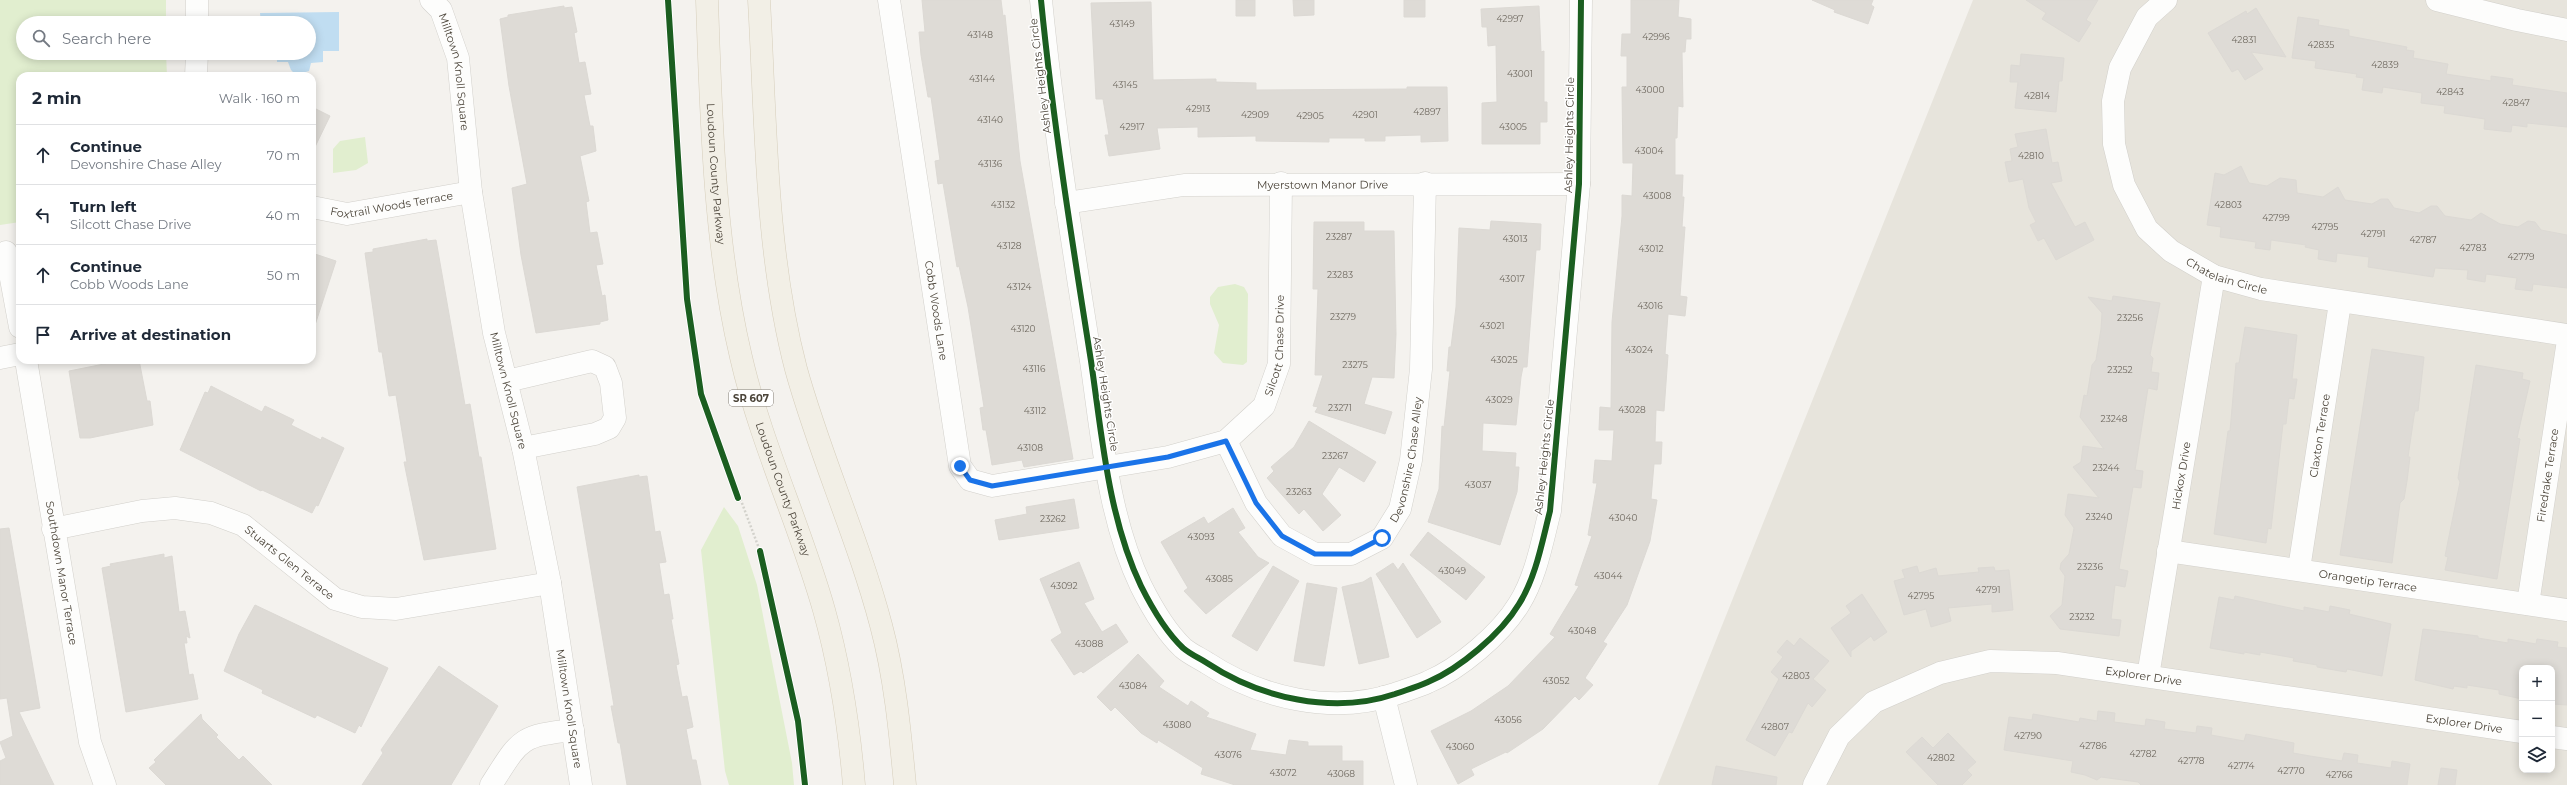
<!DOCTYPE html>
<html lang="en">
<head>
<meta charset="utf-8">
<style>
	:root { --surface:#fff; --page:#f6f6f7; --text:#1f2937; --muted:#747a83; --line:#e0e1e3 }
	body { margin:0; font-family:Montserrat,sans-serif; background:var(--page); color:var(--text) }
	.controls { position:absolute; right:12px; bottom:12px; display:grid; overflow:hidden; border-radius:8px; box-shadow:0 2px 10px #0003 }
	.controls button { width:36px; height:36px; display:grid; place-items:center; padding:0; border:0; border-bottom:1px solid var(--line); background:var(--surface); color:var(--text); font:20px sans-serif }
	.stop { position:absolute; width:12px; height:12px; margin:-9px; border:3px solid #1a73e8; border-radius:50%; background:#fff }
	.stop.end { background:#1a73e8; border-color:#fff; box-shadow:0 1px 4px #0008 }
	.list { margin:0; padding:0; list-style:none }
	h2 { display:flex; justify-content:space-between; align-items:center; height:52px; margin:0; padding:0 16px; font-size:17px }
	h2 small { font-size:13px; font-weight:400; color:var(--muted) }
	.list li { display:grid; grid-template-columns:26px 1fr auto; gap:12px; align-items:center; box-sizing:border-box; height:60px; padding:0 16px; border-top:1px solid var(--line) }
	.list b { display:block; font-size:15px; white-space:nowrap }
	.list p { margin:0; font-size:13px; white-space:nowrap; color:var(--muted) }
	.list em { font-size:13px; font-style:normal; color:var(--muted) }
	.icon { flex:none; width:22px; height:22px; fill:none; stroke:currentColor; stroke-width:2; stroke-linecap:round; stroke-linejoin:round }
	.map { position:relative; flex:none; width:2567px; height:785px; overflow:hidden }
	.search { position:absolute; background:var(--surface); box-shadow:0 2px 10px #0003; left:16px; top:16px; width:300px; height:44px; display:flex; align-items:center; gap:10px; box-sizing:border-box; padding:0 14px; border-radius:22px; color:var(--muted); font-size:15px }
	.panel { position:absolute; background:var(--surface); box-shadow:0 2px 10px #0003; left:16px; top:72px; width:300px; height:292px; border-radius:12px }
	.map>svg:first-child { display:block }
	.residential { fill:#e7e4dc; fill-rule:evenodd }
	.green { fill:#e1eecf }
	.water { fill:#c0ddf1 }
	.building { fill:#dedbd6; stroke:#dcd9d4 }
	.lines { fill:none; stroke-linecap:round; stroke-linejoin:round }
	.minor-casing { stroke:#d2d0cb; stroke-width:23 }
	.major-casing { stroke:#d6cebb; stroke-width:23 }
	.path { stroke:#d3d2cc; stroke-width:2.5; stroke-dasharray:2 2; stroke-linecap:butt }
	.minor { stroke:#fdfdfc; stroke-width:22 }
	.major { stroke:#f2efe6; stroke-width:22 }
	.cycleway-casing { stroke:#fff; stroke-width:8 }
	.cycleway { stroke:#1b5e20; stroke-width:6 }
	.route { stroke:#1a73e8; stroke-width:5 }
	.labels { text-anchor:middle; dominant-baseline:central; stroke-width:3; stroke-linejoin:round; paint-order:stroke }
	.number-label { font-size:9px; fill:#706a61 }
	.shield { fill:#fff; stroke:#817c74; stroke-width:1 }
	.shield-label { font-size:10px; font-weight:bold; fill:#4b4439 }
	.street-label { font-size:11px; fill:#4b4439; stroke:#fff }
</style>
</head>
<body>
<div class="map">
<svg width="2567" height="785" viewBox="0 0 2567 785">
	<rect width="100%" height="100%" fill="#f4f2ee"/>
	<path class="residential" d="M1973,0H2567V785H1658ZM2522,668H2552V770H2522Z"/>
	<path class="green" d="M0,0H166V23H23V53H166L167,76H20V222L0,225Z
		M365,137L368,163L356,170L333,173V149L340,141Z
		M1235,284L1244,287L1248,294L1247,362L1243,365L1223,363L1214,353L1219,325L1210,304V297L1218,287Z
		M724,507L738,526L757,585L792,763L794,785H729L725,771L701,550Z"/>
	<path class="water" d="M339,12V51H323V62L311,63L309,71L296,75L291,70L288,62H277V53H309V23H261L260,13Z"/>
	<path class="building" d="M922,0H1001L1003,16L1005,15L1020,161L1073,459L1024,467L1022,460L992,465L986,430H983L980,408L984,407L968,307L959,266L957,267L943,183L938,184L935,161L940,160L931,97H928L921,55L919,32H925Z
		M1236,0H1255V16H1236Z
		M1293,0H1314V15L1294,16Z
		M1404,0H1425V17H1404Z
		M1631,0H1679L1678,17L1691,19V39H1686L1685,52H1682L1683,107L1678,106L1677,138H1675V175H1683L1682,197H1684L1682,227H1685L1680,296L1687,297L1685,316L1668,314L1665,354L1668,355L1664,411L1656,410L1655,442H1662L1661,464H1654L1651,499L1657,500L1650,541L1627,605L1603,642L1607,644L1585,678L1593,685L1579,700L1575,696L1543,729L1507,753L1506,752L1471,769L1474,775L1458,784L1431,731L1471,711L1508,686L1555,637L1550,634L1579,586L1575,585L1592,536L1588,535L1597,483H1593L1595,460L1612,461L1614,430H1599L1600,407L1611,408L1612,322L1622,216V195L1632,196L1633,163H1623L1622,87H1627V56H1621L1622,34H1631Z
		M1812,0H1873L1871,5L1874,7L1868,24L1834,12L1835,10Z
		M2026,0H2098L2086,20L2091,23L2079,42L2042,19L2046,13Z
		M1151,2L1153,80L1216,79V82L1256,83V90L1407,89V87H1447L1448,141L1421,142V135L1385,136V141H1365V138H1329V142L1256,141V136L1198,137V127L1157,128L1160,149L1109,156L1105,135H1109L1103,99H1096L1091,3Z
		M564,6V8L572,7L577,32L574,33L579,63L585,62L591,94L584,95L590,126H593L596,151L580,156L589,201L586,202L590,233L597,232L603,264L596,265L602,296L605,295L608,320L600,322V324L536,333L521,255L512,188L527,184L509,86L500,19L508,17V15Z
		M1539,6L1541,52L1544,51V102H1547V122H1540V144H1482V103L1497,102L1496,45L1488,46L1487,27H1482L1481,9Z
		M2256,8L2286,57L2251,52L2263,69L2245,80L2238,69L2232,72L2208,33L2246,11L2247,14Z
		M2298,17L2319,20L2318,25L2349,30V36L2407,47L2406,50L2414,51L2413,58L2448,64L2446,74L2491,81V76L2513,79L2512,85L2567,93V127L2527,123V127L2512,125L2511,132L2484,129L2485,119L2444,113L2445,106L2421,103L2422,93L2383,87L2382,93L2362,90L2364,78L2356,77L2357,74L2315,68L2316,61L2292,58Z
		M2021,54L2064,58L2062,81H2059L2056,112L2015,108L2018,82H2010L2011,65L2020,66Z
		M312,107L330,116L312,153Z
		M2046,129L2052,163L2058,162L2062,181L2051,183L2075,227L2085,222L2094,240L2056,260L2044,238L2038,241L2030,225L2036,222L2029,208L2023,179L2009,182L2005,162L2012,161L2010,149L2018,147L2015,134Z
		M2241,166L2249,183L2267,186L2280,178L2296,180L2297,193L2323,197L2338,187L2345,200L2372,204L2381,199H2388L2394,208L2419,213L2431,206H2437L2445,216L2471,220L2481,213L2500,224L2518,227L2528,221L2535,222L2541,230L2567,235V288L2533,284L2532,291L2515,289L2517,278L2486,274L2485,282L2467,279L2468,270L2435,268L2433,277L2368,267L2369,257L2337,253L2336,262L2318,259L2319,250L2305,247L2306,245L2271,240L2270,250L2255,248L2256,242L2220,237L2221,227L2207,225L2215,173L2224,175Z
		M1491,221L1541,224L1540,250H1536L1527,367H1523L1521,377L1516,425L1483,423L1482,451L1516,453L1515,467H1519L1517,492L1500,545L1428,522L1439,489L1442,426L1444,427L1450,371H1447L1449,347H1451L1456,307L1459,228L1490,230Z
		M1314,222H1364V231H1394L1396,334L1394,378L1372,377L1364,404L1392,412L1385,434L1315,412L1318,407L1313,406L1323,375H1315L1318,289H1313Z
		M427,239V241L436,240L465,405L470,404L479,457H481L496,549L424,560L404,462H407L396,395L389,396L382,352H379L365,253L373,252V249Z
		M312,253L336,261L315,325H312Z
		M2113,296L2160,303L2150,355L2153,358L2151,372L2159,373L2157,390L2148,388L2135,470L2143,471L2141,488L2133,487L2119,569L2128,571L2125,587L2115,585L2111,619L2121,620L2119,636L2060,629L2050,616L2062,605L2065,576L2060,569L2061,563L2069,554L2074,528L2065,515L2068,494L2099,498L2073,467L2081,462L2083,446L2104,449L2080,417L2084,395L2087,396L2092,365L2096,360L2101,329L2102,313L2088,297L2112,301Z
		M2245,327L2297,335L2292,379H2297L2294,399L2289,398L2286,424H2283L2271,529L2268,528L2266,543L2214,534L2228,431H2230L2236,363H2239Z
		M2372,349L2424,357L2418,411H2415L2414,416L2408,457H2410L2407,481L2404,499L2400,503L2392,563L2340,555Z
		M108,360H139L147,401H150L153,425L90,438H80L69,371L109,363Z
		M2476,365L2523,373L2522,379L2530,381L2517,438L2520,439L2497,579L2445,570L2448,557L2445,556L2460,482L2458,478Z
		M211,386L262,412L265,406L294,420L291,425L321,440L322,437L344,448L318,506L316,505L312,513L262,490L261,491L180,450L205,392L208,393Z
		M1309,421L1376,462L1364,482L1339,467L1322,494L1341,515L1323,531L1304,509L1299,514L1267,478L1274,471L1271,467L1294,447Z
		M639,475V477L647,476L655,532L660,531L666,562L659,563L664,595L669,594L673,619H671L679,664L676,665L682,697L687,696L693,727L686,729L692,760H696L701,785H627L620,743H618L611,706H614L577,487Z
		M1074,499L1079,528L999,540L995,520L1027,514L1026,507Z
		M1233,508L1245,528L1238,532L1258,557L1269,563L1206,614L1184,591L1188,588L1161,542L1204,517L1208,524Z
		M9,528L40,708L19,712L54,785H0V761L6,758L0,742L13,736L7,698L0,699V529Z
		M1428,532L1485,577L1466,600L1410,555Z
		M164,554V558L172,556L179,612L185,611L190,638L186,636L187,643H184L189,675L193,674L198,699L126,712L102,568L111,566L110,564Z
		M1079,562L1094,599L1084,603L1102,632L1116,624L1128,642L1083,673L1081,671L1074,675L1051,640L1062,633L1040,579Z
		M1393,563L1398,570L1403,563L1441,622L1417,638L1376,574Z
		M1273,566L1299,581L1257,651L1232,636Z
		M1917,566L1919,573L1936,568L1938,576L1979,572L1978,568L1994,567L1995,571L2009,570L2013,610L1992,612V604L1948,608L1951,621L1931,627L1926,609L1904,615L1894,581L1905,578L1902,570Z
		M1371,577L1389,657L1359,664L1342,587L1363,582Z
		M1307,583L1337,588L1324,666L1294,661Z
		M1862,594L1887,632L1874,641L1871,636L1851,651V657L1831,628L1851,613L1846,606Z
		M2235,596L2304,611V607L2329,612L2330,606L2350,610L2349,614L2391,624L2382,676L2347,669L2346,672L2317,667V665L2293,661L2294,658L2260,652V655L2244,652V654L2210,648L2219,597L2234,600Z
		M255,605L388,668L361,727L359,725L355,733L317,715L315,718L262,693L263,690L224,671L239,634Z
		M2423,629L2478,636V638L2508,643V639L2536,644L2537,639L2558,642L2557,647L2567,648V705L2552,704V668H2522V699L2499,694V690L2467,685V688L2454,686L2453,689L2415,680Z
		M1800,638L1829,661L1813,679L1826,690L1812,707L1808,703L1792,733L1789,732L1775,756L1746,740L1779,679L1771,672L1783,657L1777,652L1787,640L1794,646Z
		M1138,654L1164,681L1159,687L1188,706L1191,701L1209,713L1206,717L1256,734L1250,750L1286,755L1289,740L1308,742V746H1342V761H1363V785H1235L1201,774L1203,768L1158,740L1157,743L1141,733L1115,707L1111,711L1097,697Z
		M439,666L498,706L451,785H362L383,753L381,750Z
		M2098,711L2115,713L2114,722L2145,726L2146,719L2165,722L2164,729L2196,733L2197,726L2212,728L2211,735L2244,741L2246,734L2294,743L2293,753L2310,756L2342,761L2344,753L2358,755L2357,763L2391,768L2392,761L2410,764L2407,785H2141L2138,782L2101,777L2097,780L2085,775L2071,772L2073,761L2004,750L2009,717L2032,720L2033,714L2079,722L2080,718L2097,721Z
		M201,714L202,719L218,735L216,737L239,760L243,756L272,785H166L149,768L156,762L154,760Z
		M1948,733L1976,762L1967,770L1972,775L1962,785H1938L1906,752L1922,737L1933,748Z
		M1716,766L1777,777L1776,785H1712Z
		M2441,768L2457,770L2455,785H2438Z"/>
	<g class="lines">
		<defs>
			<g id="minor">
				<path d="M197,0V23"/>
				<path id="s1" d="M431,0L441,10L458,58L471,192L494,333L523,448L550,583L581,785"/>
				<path id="s2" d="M889,0L960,466L970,480L992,486L1168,457L1226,441L1264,406L1279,364L1281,183"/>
				<path d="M1041,0C1053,121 1072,241 1091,361C1102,435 1108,517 1141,586C1151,606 1166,632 1183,648C1190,654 1199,658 1207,663C1260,698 1333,715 1395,694C1406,690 1417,687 1428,682C1459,669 1501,634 1519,604C1536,577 1542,542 1550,511L1579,184L1581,0"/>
				<path id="s3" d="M2166,0L2147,17L2120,68L2113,101L2114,144L2124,185L2147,229L2171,251L2214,276L2261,289L2567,335"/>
				<path d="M2437,0L2517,20L2567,30"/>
				<path d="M196,76L197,53"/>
				<path id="s4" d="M1066,203L1184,185L1579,184"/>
				<path id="s5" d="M312,207L347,214L471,192"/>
				<path d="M6,252L20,327"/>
				<path d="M0,358L20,354"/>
				<path id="s6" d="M26,360L90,742L105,785"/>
				<path d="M507,381L592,361L605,367L611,383L615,418L609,428L595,434L523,448"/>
				<path id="s7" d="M1226,441L1256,503L1282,536L1315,554H1351L1382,538L1400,509L1411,460L1421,369L1425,183"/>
				<path id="s8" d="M53,529L142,511L175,508L211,513L243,525L335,599L362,607L396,609L550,583"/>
				<path id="s9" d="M2168,551L2567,610"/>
				<path id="s10" d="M2299,569L2340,303"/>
				<path id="s11" d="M2528,604L2567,347"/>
				<path id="s12" d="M2148,676L2214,276"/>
				<path d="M1384,697L1406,785"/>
				<path d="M2552,737L2567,739"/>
				<path d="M491,785C520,740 518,736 573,730"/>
				<path id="s13" d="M1814,785L1839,736L1874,702L1940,673L1990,661L2057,663L2522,732"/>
			</g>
			<g id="major">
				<path id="s14" d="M707,0C711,116 714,244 741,357C761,444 800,525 824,610C840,667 849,726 854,785"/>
				<path d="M759,0C766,121 765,251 796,369C820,456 858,538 881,625C895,677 900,732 905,785"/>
			</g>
		</defs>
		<use href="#minor" class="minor-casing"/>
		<use href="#major" class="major-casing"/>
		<path class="path" d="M668,0L687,299L701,394L760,551L798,721L805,785"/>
		<use href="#minor" class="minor"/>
		<use href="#major" class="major"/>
		<defs>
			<path id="cycleway" d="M668,0L687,299L701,394L738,498
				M1041,0C1053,121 1072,241 1091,361C1102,435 1108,517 1141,586C1151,606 1166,632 1183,648C1190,654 1199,658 1207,663C1260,698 1333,715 1395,694C1406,690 1417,687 1428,682C1459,669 1501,634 1519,604C1536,577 1542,542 1550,511L1579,184L1581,0
				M760,551L798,721L805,785"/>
		</defs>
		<use href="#cycleway" class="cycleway-casing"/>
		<use href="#cycleway" class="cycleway"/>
	</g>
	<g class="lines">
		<path class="route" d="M960,466L970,480L992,486L1168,457L1226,441L1256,503L1282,536L1315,554H1351L1382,538"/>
	</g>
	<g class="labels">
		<g class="number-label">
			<text x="1510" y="18">42997</text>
			<text x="1122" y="23">43149</text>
			<text x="980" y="34">43148</text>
			<text x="1656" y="36">42996</text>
			<text x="2244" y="39">42831</text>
			<text x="2321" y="44">42835</text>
			<text x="2385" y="64">42839</text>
			<text x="1520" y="73">43001</text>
			<text x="982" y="78">43144</text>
			<text x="1125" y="84">43145</text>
			<text x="1650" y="89">43000</text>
			<text x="2450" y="91">42843</text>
			<text x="2037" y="95">42814</text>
			<text x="2516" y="102">42847</text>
			<text x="1198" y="108">42913</text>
			<text x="1427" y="111">42897</text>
			<text x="1255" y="114">42909</text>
			<text x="1365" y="114">42901</text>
			<text x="1310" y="115">42905</text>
			<text x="990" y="119">43140</text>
			<text x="1132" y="126">42917</text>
			<text x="1513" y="126">43005</text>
			<text x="1649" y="150">43004</text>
			<text x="2031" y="155">42810</text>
			<text x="990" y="163">43136</text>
			<text x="1657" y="195">43008</text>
			<text x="1003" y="204">43132</text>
			<text x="2228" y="204">42803</text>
			<text x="2276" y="217">42799</text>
			<text x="2325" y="226">42795</text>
			<text x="2373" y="233">42791</text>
			<text x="1339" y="236">23287</text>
			<text x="1515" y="238">43013</text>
			<text x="2423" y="239">42787</text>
			<text x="1009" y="245">43128</text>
			<text x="2473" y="247">42783</text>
			<text x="1651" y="248">43012</text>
			<text x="2521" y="256">42779</text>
			<text x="1340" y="274">23283</text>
			<text x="1512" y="278">43017</text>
			<text x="1019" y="286">43124</text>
			<text x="1650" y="305">43016</text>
			<text x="1343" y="316">23279</text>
			<text x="2130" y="317">23256</text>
			<text x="1492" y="325">43021</text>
			<text x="1023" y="328">43120</text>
			<text x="1639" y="349">43024</text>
			<text x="1504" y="359">43025</text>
			<text x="1355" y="364">23275</text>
			<text x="1034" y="368">43116</text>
			<text x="2120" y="369">23252</text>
			<text x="1499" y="399">43029</text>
			<text x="1340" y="407">23271</text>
			<text x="1632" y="409">43028</text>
			<text x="1035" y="410">43112</text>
			<text x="2114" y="418">23248</text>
			<text x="1030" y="447">43108</text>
			<text x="1335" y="455">23267</text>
			<text x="2106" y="467">23244</text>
			<text x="1478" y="484">43037</text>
			<text x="1299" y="491">23263</text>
			<text x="2099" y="516">23240</text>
			<text x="1623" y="517">43040</text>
			<text x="1053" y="518">23262</text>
			<text x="1201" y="536">43093</text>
			<text x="2090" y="566">23236</text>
			<text x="1452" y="570">43049</text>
			<text x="1608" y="575">43044</text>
			<text x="1219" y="578">43085</text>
			<text x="1064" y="585">43092</text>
			<text x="1988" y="589">42791</text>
			<text x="1921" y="595">42795</text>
			<text x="2082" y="616">23232</text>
			<text x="1582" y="630">43048</text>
			<text x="1089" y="643">43088</text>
			<text x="1796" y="675">42803</text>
			<text x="1556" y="680">43052</text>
			<text x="1133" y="685">43084</text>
			<text x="1508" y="719">43056</text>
			<text x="1177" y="724">43080</text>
			<text x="1775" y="726">42807</text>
			<text x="2028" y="735">42790</text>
			<text x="2093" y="745">42786</text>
			<text x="1460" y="746">43060</text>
			<text x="2143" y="753">42782</text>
			<text x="1228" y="754">43076</text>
			<text x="1941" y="757">42802</text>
			<text x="2191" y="760">42778</text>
			<text x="2241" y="765">42774</text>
			<text x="2291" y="770">42770</text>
			<text x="1283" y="772">43072</text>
			<text x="1341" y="773">43068</text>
			<text x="2339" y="774">42766</text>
		</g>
		<rect class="shield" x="729" y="390" width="44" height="16" rx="3"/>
		<g class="shield-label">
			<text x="751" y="398">SR 607</text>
		</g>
		<g class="street-label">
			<text stroke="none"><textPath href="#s1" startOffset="78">Milltown Knoll Square</textPath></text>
			<text transform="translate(1040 76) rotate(-97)">Ashley Heights Circle</text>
			<text transform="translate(1569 135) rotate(-89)">Ashley Heights Circle</text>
			<text stroke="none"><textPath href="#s14" startOffset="174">Loudoun County Parkway</textPath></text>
			<text stroke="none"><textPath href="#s4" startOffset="258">Myerstown Manor Drive</textPath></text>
			<text stroke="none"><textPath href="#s5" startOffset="81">Foxtrail Woods Terrace</textPath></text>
			<text stroke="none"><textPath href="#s3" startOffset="346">Chatelain Circle</textPath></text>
			<text stroke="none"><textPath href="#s2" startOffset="314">Cobb Woods Lane</textPath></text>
			<text stroke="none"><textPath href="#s2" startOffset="864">Silcott Chase Drive</textPath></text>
			<text stroke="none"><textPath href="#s1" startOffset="402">Milltown Knoll Square</textPath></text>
			<text transform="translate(1106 394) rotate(81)">Ashley Heights Circle</text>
			<text stroke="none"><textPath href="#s10" startOffset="135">Claxton Terrace</textPath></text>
			<text transform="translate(1544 457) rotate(-84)">Ashley Heights Circle</text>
			<text stroke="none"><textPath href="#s7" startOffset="303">Devonshire Chase Alley</textPath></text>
			<text stroke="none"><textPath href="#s11" startOffset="130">Firedrake Terrace</textPath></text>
			<text stroke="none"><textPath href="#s12" startOffset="203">Hickox Drive</textPath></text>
			<text stroke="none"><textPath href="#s14" startOffset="498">Loudoun County Parkway</textPath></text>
			<text stroke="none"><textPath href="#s8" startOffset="254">Stuarts Glen Terrace</textPath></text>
			<text stroke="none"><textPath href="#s6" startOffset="216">Southdown Manor Terrace</textPath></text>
			<text stroke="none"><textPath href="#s9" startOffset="202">Orangetip Terrace</textPath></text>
			<text stroke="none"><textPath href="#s13" startOffset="382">Explorer Drive</textPath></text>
			<text stroke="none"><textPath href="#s1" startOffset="726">Milltown Knoll Square</textPath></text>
			<text stroke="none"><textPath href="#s13" startOffset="706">Explorer Drive</textPath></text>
		</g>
	</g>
</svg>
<div class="controls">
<button>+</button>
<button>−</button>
<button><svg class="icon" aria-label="layers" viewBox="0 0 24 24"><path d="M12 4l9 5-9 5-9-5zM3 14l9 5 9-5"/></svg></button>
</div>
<div class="stop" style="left:1382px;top:538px"></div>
<div class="stop end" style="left:960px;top:466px"></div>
<div class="search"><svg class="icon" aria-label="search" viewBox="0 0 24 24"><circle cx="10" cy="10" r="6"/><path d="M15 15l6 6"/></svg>Search here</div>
<section class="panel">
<h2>2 min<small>Walk · 160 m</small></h2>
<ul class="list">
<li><svg class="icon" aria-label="ahead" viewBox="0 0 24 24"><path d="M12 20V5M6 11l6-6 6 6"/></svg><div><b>Continue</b><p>Devonshire Chase Alley</p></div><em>70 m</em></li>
<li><svg class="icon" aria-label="left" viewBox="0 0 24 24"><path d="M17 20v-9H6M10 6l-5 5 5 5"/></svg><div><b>Turn left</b><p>Silcott Chase Drive</p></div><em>40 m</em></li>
<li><svg class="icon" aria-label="ahead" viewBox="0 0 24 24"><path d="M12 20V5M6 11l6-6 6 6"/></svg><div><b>Continue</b><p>Cobb Woods Lane</p></div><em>50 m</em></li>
<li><svg class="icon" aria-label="arrive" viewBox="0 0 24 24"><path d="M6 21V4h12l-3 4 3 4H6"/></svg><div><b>Arrive at destination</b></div></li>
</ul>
</section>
</div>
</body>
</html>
